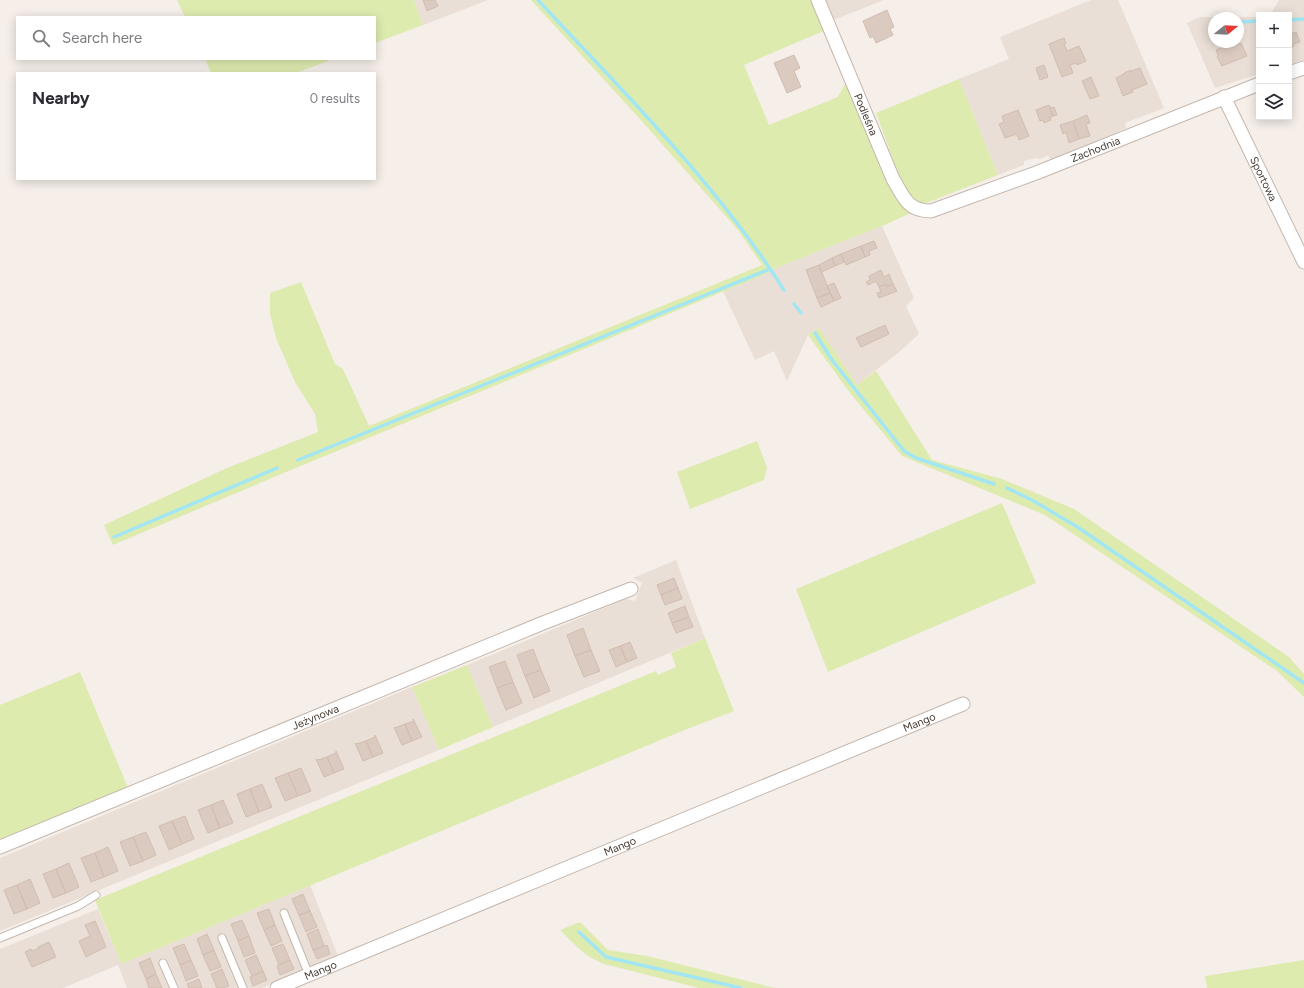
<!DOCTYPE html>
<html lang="en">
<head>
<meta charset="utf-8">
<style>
	:root { --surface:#fff; --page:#f7f7f7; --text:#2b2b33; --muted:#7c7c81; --line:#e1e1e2 }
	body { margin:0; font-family:Figtree,sans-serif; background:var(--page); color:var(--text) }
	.controls { position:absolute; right:12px; top:12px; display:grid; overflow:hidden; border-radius:0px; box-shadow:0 2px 10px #0003 }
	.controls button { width:36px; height:36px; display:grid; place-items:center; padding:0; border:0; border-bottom:1px solid var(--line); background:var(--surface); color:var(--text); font:20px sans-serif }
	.compass { position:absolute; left:1208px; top:12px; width:36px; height:36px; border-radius:50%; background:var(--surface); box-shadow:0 2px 10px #0003; rotate:72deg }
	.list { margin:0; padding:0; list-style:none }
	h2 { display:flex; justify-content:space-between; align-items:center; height:52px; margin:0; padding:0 16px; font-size:17px }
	h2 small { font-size:13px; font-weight:400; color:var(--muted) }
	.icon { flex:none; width:22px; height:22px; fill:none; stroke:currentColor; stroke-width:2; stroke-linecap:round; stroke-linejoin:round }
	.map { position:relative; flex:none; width:1304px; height:988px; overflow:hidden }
	.search { position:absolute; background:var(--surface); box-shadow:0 2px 10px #0003; left:16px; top:16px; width:360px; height:44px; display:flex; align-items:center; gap:10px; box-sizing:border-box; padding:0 14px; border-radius:0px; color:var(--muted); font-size:15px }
	.panel { position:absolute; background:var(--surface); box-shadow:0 2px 10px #0003; left:16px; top:72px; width:360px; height:108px; border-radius:0px }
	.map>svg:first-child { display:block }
	.residential { fill:#e9dfd6; fill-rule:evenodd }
	.green { fill:#deebaf }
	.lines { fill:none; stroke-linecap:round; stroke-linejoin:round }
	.stream { stroke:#a2e6f4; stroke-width:3.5 }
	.building { fill:#dacac0; stroke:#d3bdb0 }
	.lane-casing { stroke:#c4b7ad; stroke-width:9 }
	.street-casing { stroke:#c4b7ad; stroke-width:15 }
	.lane { stroke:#fff; stroke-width:7 }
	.street { stroke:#fff; stroke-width:13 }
	.labels { text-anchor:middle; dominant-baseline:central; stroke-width:3; stroke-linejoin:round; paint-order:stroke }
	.street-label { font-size:11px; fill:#493d36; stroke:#fff }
</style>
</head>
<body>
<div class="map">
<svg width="1304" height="988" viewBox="0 0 1304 988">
	<rect width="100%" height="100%" fill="#f5eee9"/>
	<path class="residential" d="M414,0H488L423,25Z
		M825,0H884L833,20Z
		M1091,0H1118L1164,108L1125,123L1126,128L1051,161L1048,155L1041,159L1036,158L1024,161V165L998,175L959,79L1009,59L1000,37Z
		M1279,0H1304V60L1289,65V15H1270Z
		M1200,17H1259V74L1215,88L1187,23ZM1214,18H1238V42H1214Z
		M882,226L914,298L906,306L919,334L898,353L857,385L819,328L808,335L787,381L774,351L755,360L723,291L768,273L776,268Z
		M676,560L705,638L493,727L467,665L626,599L635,601L642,583L633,578Z
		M412,687L439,750L0,931V858Z
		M310,885L338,956L262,988H127L118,965L63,988H0V949L98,909L121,964Z"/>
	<path class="green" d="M177,0H414L423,25L375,43V17H185Z
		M531,0H813L826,30L744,65L769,125L838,97L847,80L904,206L911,213L882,226L776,268L768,273L286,472L113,545L104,525L227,468L318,432L315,414L295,382L276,338L270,314V293L301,282L335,364L343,369L369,426L762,265L738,230L639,118Z
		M205,59H333L296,73H211Z
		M959,79L998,175L921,205L914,202L904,189L876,113Z
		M819,328L857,385L876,371L932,460L1002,479L1074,509L1289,657L1304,674V697L1277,671L1045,515L902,456L850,393L808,335Z
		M757,441L767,467L764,480L690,509L677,472Z
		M1002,503L1036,583L828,672L796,589Z
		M705,638L734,711L687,729L121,964L95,900L656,671L658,675L676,667L671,653Z
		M467,665L493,727L439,750L412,687Z
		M80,672L128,788L0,841V705Z
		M580,922L608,950L647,956L775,988H699L604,964C584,956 575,945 560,930Z
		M1304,960V988H1207L1205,976Z"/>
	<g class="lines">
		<path class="stream" d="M538,0C624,93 716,183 784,290
			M1289,20L1304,19
			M1238,22L1259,21
			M794,304L801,313
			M815,333L832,360L904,451L916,458L994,484
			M298,460L770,269
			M1007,488L1032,500L1079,528L1304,683
			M114,537L277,468
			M579,932L606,957L741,988"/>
	</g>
	<path class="building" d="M423,0H435L438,6L427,11Z
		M887,10L894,27L890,29L893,35L876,43L873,36L870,38L863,21Z
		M1289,32L1290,34L1296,32L1300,42L1293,44L1294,46L1289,48Z
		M1064,38L1066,43L1064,44L1067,51L1079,46L1086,61L1077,65L1076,63L1070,65L1073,73L1062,77L1049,44Z
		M1241,43L1247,56L1222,66L1217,57L1218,55L1216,50L1230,44L1231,47Z
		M794,55L800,68L794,71L801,87L787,93L774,63Z
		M1044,65L1048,77L1040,80L1036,68Z
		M1140,68L1147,84L1132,90L1133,92L1123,96L1116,78L1124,74V73L1131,70V71Z
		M1091,77L1099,96L1090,99L1082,81Z
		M1049,105L1053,116L1050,117L1051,120L1044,123L1043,120L1040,121L1036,110Z
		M1054,107L1057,115L1053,116L1050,108Z
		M1018,110L1029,136L1019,140L1017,134L1005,138L999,124L1004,122L1002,116Z
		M1087,115L1090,123L1086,124L1090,136L1079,139L1073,121Z
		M1073,121L1079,139L1069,143L1066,132L1063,134L1060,125Z
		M874,241L877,248L869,251L870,255L865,257L861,246Z
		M861,246L865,257L846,265L841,254Z
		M841,254L844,262L835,266L832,258Z
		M832,258L835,266L821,272L819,265Z
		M819,265L830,293L817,298L806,270Z
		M881,270L884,277L889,274L893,284L887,287L886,284L879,287L876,281L868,285L866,282L870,280L869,276Z
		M834,283L841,298L834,301L827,286Z
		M886,284L887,287L893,284L897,291L879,298L877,293L881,292L879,287Z
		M830,293L834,301L821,307L817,298Z
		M885,325L889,334L861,347L856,338Z
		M674,578L678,588L661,595L657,585Z
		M678,588L682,599L665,605L661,595Z
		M685,606L689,617L672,623L668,613Z
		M689,617L693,627L676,633L672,623Z
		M583,628L591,650L575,656L567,635Z
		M630,642L637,658L627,662L620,646Z
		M620,646L627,662L616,667L609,650Z
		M533,649L541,670L525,676L517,655Z
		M591,650L600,671L584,677L575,656Z
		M505,661L513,682L497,688L489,667Z
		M541,670L550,691L534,698L525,676Z
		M513,682L522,703L506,710L497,688Z
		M413,719L422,737L412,741L405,724L414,721Z
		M405,724L412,741L402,745L394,727L395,728Z
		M375,735L383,753L373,757L366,741L375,737Z
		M366,741L373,757L363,761L355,743L356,744Z
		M336,751L344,769L334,773L327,757L336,753Z
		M327,757L334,773L324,777L316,759L318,760Z
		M301,768L311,791L298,796L288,773Z
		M288,773L298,796L285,801L275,778Z
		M262,784L272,807L259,812L250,789Z
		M250,789L259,812L246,817L237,794Z
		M223,800L233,823L220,828L211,805Z
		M211,805L220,828L208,833L198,810Z
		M185,816L194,839L182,844L172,821Z
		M172,821L182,844L169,850L159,826Z
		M146,832L156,855L143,861L133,837Z
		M133,837L143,861L130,866L120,842Z
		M108,847L118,871L104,877L95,853Z
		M95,853L104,877L91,882L81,858Z
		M69,863L79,887L66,893L56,869Z
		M56,869L66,893L53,898L43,874Z
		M30,879L40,903L27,909L17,885Z
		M17,885L27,909L14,914L4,890Z
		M303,894L310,911L299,915L292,899Z
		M269,909L275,925L264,930L257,913Z
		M310,911L317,927L306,932L299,915Z
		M242,920L249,936L238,941L231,924Z
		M95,921L106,947L86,957L79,941L90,936L85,925Z
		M275,925L282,941L271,946L264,930Z
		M318,929L324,946L313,950L307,934Z
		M207,934L214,950L203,955L197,939Z
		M249,936L255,953L244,957L238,941Z
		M49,942L56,957L32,967L25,952L31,949L32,951L39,948L38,947Z
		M184,944L191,960L180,965L173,948Z
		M283,944L290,960L279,965L272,948Z
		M327,945L330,954L317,959L313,950Z
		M214,950L221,967L210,971L203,955Z
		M256,955L263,971L252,976L245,960Z
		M150,958L156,974L146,979L139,963Z
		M191,960L198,976L186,981L180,965Z
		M290,960L294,969L280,975L277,966Z
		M222,969L229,986L223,988H217L211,974Z
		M263,971L267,980L253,986L250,977Z
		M156,974L162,988H149L146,979Z
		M199,979L202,988H189L187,984Z"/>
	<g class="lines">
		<defs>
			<path id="lane" d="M284,913L309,975
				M0,938L78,906L96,895
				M222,938L243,988
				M163,963L174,988"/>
			<g id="street">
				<path id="s1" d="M818,0L893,179C904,197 907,211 931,211L1036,173L1259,84"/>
				<path d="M1289,73L1304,68"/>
				<path id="s2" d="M1224,97L1304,262"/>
				<path id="s3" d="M0,847L543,623L631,589"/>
				<path id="s4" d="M277,988L963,704"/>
			</g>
		</defs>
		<use href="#lane" class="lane-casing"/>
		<use href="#street" class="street-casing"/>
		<use href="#lane" class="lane"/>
		<use href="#street" class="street"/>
	</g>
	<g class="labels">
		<g class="street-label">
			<text stroke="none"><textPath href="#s1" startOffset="124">Podleśna</textPath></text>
			<text stroke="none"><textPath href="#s1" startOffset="423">Zachodnia</textPath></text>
			<text stroke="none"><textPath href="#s2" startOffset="91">Sportowa</textPath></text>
			<text stroke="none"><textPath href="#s3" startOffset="341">Jeżynowa</textPath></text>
			<text stroke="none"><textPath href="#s4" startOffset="695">Mango</textPath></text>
			<text stroke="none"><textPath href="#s4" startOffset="371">Mango</textPath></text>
			<text stroke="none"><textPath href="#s4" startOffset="47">Mango</textPath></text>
		</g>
	</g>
</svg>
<div class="controls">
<button>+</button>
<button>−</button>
<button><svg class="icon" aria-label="layers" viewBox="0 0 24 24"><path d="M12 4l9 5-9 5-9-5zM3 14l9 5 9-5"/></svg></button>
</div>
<svg class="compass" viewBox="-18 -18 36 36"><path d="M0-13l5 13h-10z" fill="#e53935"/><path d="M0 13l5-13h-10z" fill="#7c7c81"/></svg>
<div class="search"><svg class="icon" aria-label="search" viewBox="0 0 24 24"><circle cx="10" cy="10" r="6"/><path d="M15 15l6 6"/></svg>Search here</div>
<section class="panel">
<h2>Nearby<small>0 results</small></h2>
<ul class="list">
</ul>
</section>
</div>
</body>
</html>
